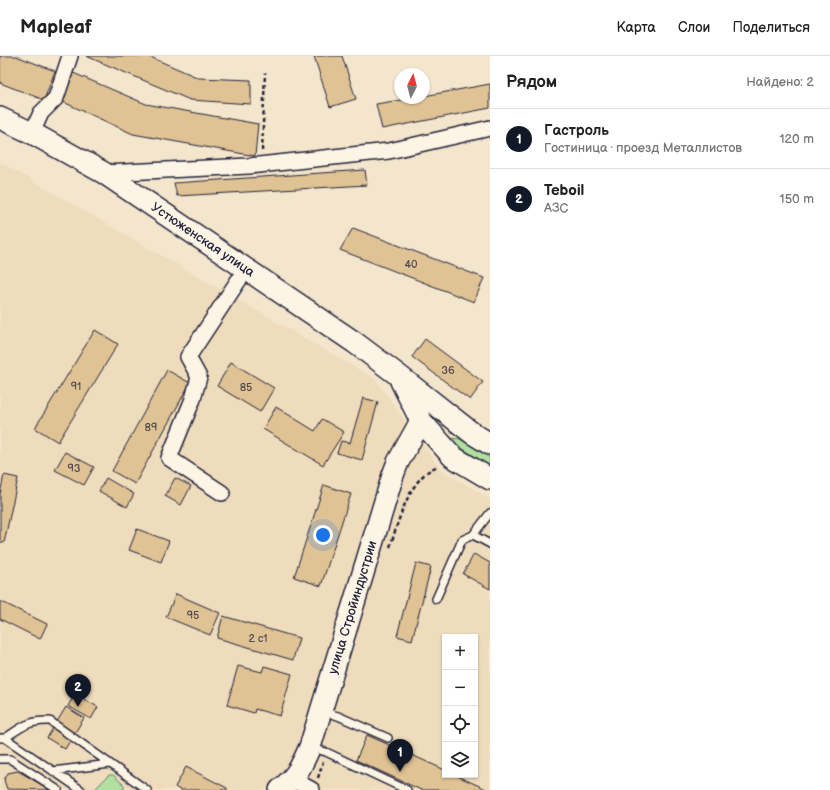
<!DOCTYPE html>
<html lang="ru">
<head>
<meta charset="utf-8">
<style>
	:root { --surface:#fff; --page:#f6f6f6; --text:#222; --muted:#767676; --line:#e0e0e0; --accent:#111827 }
	body { margin:0; font-family:"Balsamiq Sans",sans-serif; background:var(--page); color:var(--text) }
	.controls { position:absolute; right:12px; bottom:12px; display:grid; overflow:hidden; border-radius:0px; box-shadow:0 1px 3px #0004 }
	.controls button { width:36px; height:36px; display:grid; place-items:center; padding:0; border:0; border-bottom:1px solid var(--line); background:var(--surface); color:var(--text); font:20px sans-serif }
	.compass { position:absolute; left:394px; top:12px; width:36px; height:36px; border-radius:50%; background:var(--surface); box-shadow:0 1px 3px #0004; rotate:6deg }
	.you { position:absolute; left:323px; top:479px; width:14px; height:14px; margin:-10px; border:3px solid #fff; border-radius:50%; background:#1a73e8; box-shadow:0 0 0 6px #1a73e833 }
	.badge { display:grid; place-items:center; width:26px; height:26px; border-radius:50%; background:var(--accent); color:#fff; font-size:13px; font-weight:700 }
	.pin { position:absolute; translate:-50% -33px; filter:drop-shadow(0 1px 2px #0008) }
	.pin::after { content:''; position:absolute; top:21px; width:14px; height:12px; background:inherit; clip-path:polygon(0 0,100% 0,50% 100%) }
	.list { margin:0; padding:0; list-style:none }
	h2 { display:flex; justify-content:space-between; align-items:center; height:52px; margin:0; padding:0 16px; font-size:17px }
	h2 small { font-size:13px; font-weight:400; color:var(--muted) }
	.list li { display:grid; grid-template-columns:26px 1fr auto; gap:12px; align-items:center; box-sizing:border-box; height:60px; padding:0 16px; border-top:1px solid var(--line) }
	.list b { display:block; font-size:15px; white-space:nowrap }
	.list p { margin:0; font-size:13px; white-space:nowrap; color:var(--muted) }
	.list em { font-size:13px; font-style:normal; color:var(--muted) }
	.icon { flex:none; width:22px; height:22px; fill:none; stroke:currentColor; stroke-width:2; stroke-linecap:round; stroke-linejoin:round }
	.map { position:relative; flex:none; width:490px; height:734px; overflow:hidden }
	header { display:flex; align-items:center; gap:24px; box-sizing:border-box; height:56px; padding:0 20px; background:var(--surface); border-bottom:1px solid var(--line) }
	header strong { font-size:19px }
	nav { display:flex; gap:22px; margin-inline-start:auto; font-size:14px }
	main { display:flex }
	aside { flex:1; background:var(--surface) }
	.map>svg:first-child { display:block }
	.built { fill:#eedcbc; fill-rule:evenodd }
	.green { fill:#b1e0a0; stroke:#6a816e }
	.building { fill:#e0c394; stroke:#22223b }
	.lines { fill:none; stroke-linecap:round; stroke-linejoin:round }
	.lane-casing { stroke:#22223b; stroke-width:10 }
	.street-casing { stroke:#22223b; stroke-width:18 }
	.secondary-casing { stroke:#22223b; stroke-width:24 }
	.path { stroke:#22223b; stroke-width:2.5; stroke-dasharray:4 3; stroke-linecap:butt }
	.lane { stroke:#fcf5e5; stroke-width:7 }
	.street { stroke:#fcf5e5; stroke-width:15 }
	.secondary { stroke:#fcf5e5; stroke-width:21 }
	.labels { text-anchor:middle; dominant-baseline:central; stroke-width:3; stroke-linejoin:round; paint-order:stroke }
	.number-label { font-size:11px; fill:#524a51 }
	.street-label { font-size:13px; fill:#22223b; stroke:#fcf5e5 }
</style>
</head>
<body>
<header>
<strong>Mapleaf</strong>
<nav><a>Карта</a><a>Слои</a><a>Поделиться</a></nav>
</header>
<main>
<div class="map">
<svg width="490" height="734" viewBox="0 0 490 734">
	<rect width="100%" height="100%" fill="#f4e6cd"/>
	<filter id="ink" filterUnits="userSpaceOnUse"><feTurbulence type="fractalNoise" baseFrequency=".025" numOctaves="2"/><feDisplacementMap in="SourceGraphic" scale="8" xChannelSelector="R" yChannelSelector="G"/><feConvolveMatrix kernelMatrix="1 2 1 2 8 2 1 2 1" color-interpolation-filters="sRGB"/></filter>
	<g filter="url(#ink)">
		<path class="built" d="M0,106L375,323L441,414L490,443V734H0ZM445,581H475V719H445Z"/>
		<path class="green" d="M451,382L460,383L490,402V410L449,384Z
			M109,719H113L124,729V733L123,734H97L96,732Z"/>
		<path class="building" d="M0,0H16L55,15L44,44L0,27Z
			M86,0H148L199,22L251,24V48L190,44Z
			M314,0H342L356,43L330,51Z
			M71,16L146,48L258,68L255,100L133,78L59,44Z
			M490,28V52L382,73L376,48L413,42H424V40Z
			M365,114L367,129L177,140L174,127Z
			M353,172L484,222L474,246L340,194Z
			M95,274L118,288L58,386L35,372Z
			M425,283L483,326L470,344L412,301Z
			M231,306L274,332L260,356L217,330Z
			M167,314L190,327L135,428L112,415Z
			M363,342L378,346L362,404L337,397L341,385L350,387Z
			M276,351L315,375L322,363L344,376L323,409L263,373Z
			M65,396L94,411L84,429L55,414Z
			M4,419L18,422L4,487L0,486V438Z
			M106,422L134,438L127,451L99,435Z
			M175,422L191,430L181,449L165,440Z
			M324,429L351,438L321,530L294,521Z
			M137,473L169,485L161,506L129,494Z
			M474,498L490,507V533L463,518Z
			M416,507L431,511L412,584L397,580Z
			M176,538L220,557L210,579L166,561Z
			M0,545L47,568L40,583L0,563Z
			M223,560L299,582L293,604L217,582Z
			M238,610L262,616L264,610L292,618L280,660L255,653L254,657L227,649Z
			M75,638L98,651L91,663L68,650Z
			M66,651L84,662L65,693L47,682Z
			M367,679L445,714V719H455L486,733L485,734H421L356,704Z
			M186,711L227,732V734H180L175,731Z
			M18,715L25,719L50,734L7,733L4,724L8,717Z"/>
		<g class="lines">
			<defs>
				<path id="lane" d="M490,457L473,479L490,488
					M436,543L462,484L473,479
					M323,656L338,660L388,682
					M1,682H5L81,734
					M5,682C22,671 29,664 50,665L147,734
					M312,692L326,696L407,734
					M0,703H10L58,734
					M53,715L110,708"/>
				<path id="street" d="M32,77L41,57L56,42L70,0
					M104,117L249,110L389,95L490,72
					M222,437L169,402L193,343L199,321L188,301L246,213
					M292,723L312,734"/>
				<g id="secondary">
					<path id="s1" d="M0,62L32,77L104,117L354,286L398,319L472,377L490,388"/>
					<path d="M401,325L421,365L453,401L490,423"/>
					<path id="s2" d="M280,734C297,720 301,711 310,691L393,419L398,406L421,365"/>
				</g>
			</defs>
			<use href="#lane" class="lane-casing"/>
			<use href="#street" class="street-casing"/>
			<use href="#secondary" class="secondary-casing"/>
			<path class="path" d="M262,95L265,17
				M390,491C399,464 409,421 438,410
				M318,722L323,706"/>
			<use href="#lane" class="lane"/>
			<use href="#street" class="street"/>
			<use href="#secondary" class="secondary"/>
		</g>
	</g>
	<g class="labels">
		<g class="number-label">
			<text x="411" y="208">40</text>
			<text x="448" y="314">36</text>
			<text x="76" y="330">91</text>
			<text x="246" y="331">85</text>
			<text x="151" y="371">89</text>
			<text x="74" y="412">93</text>
			<text x="193" y="559">95</text>
			<text x="258" y="582">2 с1</text>
		</g>
		<g class="street-label">
			<text stroke="none"><textPath href="#s1" startOffset="237">Устюженская улица</textPath></text>
			<text stroke="none"><textPath href="#s2" startOffset="199">улица Стройиндустрии</textPath></text>
		</g>
	</g>
</svg>
<div class="controls">
<button>+</button>
<button>−</button>
<button><svg class="icon" aria-label="locate" viewBox="0 0 24 24"><circle cx="12" cy="12" r="6"/><path d="M12 2v4M12 18v4M2 12h4M18 12h4"/></svg></button>
<button><svg class="icon" aria-label="layers" viewBox="0 0 24 24"><path d="M12 4l9 5-9 5-9-5zM3 14l9 5 9-5"/></svg></button>
</div>
<svg class="compass" viewBox="-18 -18 36 36"><path d="M0-13l5 13h-10z" fill="#e53935"/><path d="M0 13l5-13h-10z" fill="#767676"/></svg>
<div class="you"></div>
<div class="pin badge" style="left:400px;top:716px">1</div>
<div class="pin badge" style="left:78px;top:651px">2</div>
</div>
<aside>
<h2>Рядом<small>Найдено: 2</small></h2>
<ul class="list">
<li><span class="badge">1</span><div><b>Гастроль</b><p>Гостиница · проезд Металлистов</p></div><em>120 m</em></li>
<li><span class="badge">2</span><div><b>Teboil</b><p>АЗС</p></div><em>150 m</em></li>
</ul>
</aside>
</main>
</body>
</html>
